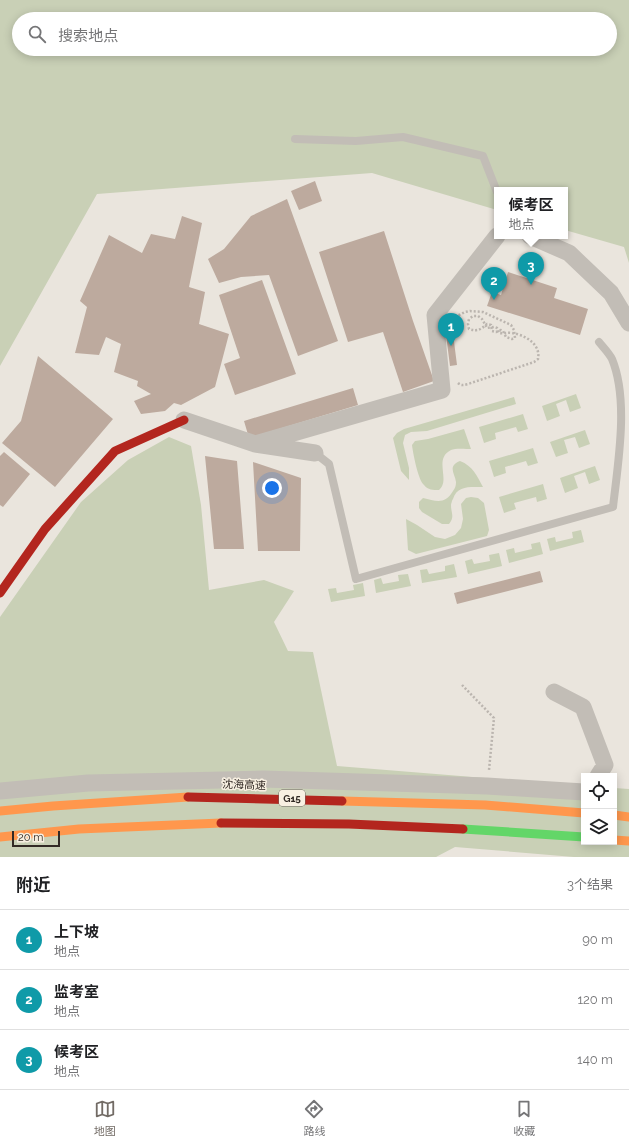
<!DOCTYPE html>
<html lang="zh">
<head>
<meta charset="utf-8">
<style>
	:root { --surface:#fff; --page:#f6f6f6; --text:#202124; --muted:#757577; --line:#e0e0e0; --accent:#726b65 }
	body { margin:0; font-family:Raleway,"Noto Sans SC",sans-serif; background:var(--page); color:var(--text) }
	.controls { position:absolute; right:12px; bottom:12px; display:grid; overflow:hidden; border-radius:0px; box-shadow:0 2px 10px #0003 }
	.controls button { width:36px; height:36px; display:grid; place-items:center; padding:0; border:0; border-bottom:1px solid var(--line); background:var(--surface); color:var(--text); font:20px sans-serif }
	.scale { position:absolute; left:12px; bottom:10px; width:48px; box-sizing:border-box; padding-left:4px; border:2px solid #322a25; border-top:0; font-size:11px; line-height:14px; white-space:nowrap; color:#322a25; -webkit-text-stroke:3px #f8f0e2; paint-order:stroke }
	.you { position:absolute; left:272px; top:488px; width:14px; height:14px; margin:-10px; border:3px solid #fff; border-radius:50%; background:#1a73e8; box-shadow:0 0 0 6px #1a73e833 }
	.badge { display:grid; place-items:center; width:26px; height:26px; border-radius:50%; background:var(--accent); color:#fff; font-size:13px; font-weight:700 }
	.pin { position:absolute; translate:-50% -33px; filter:drop-shadow(0 1px 2px #0008) }
	.pin::after { content:''; position:absolute; top:21px; width:14px; height:12px; background:inherit; clip-path:polygon(0 0,100% 0,50% 100%) }
	.popup { position:absolute; left:494px; top:187px; width:74px; height:52px; box-sizing:border-box; display:grid; place-content:center; border-radius:0px; background:var(--surface); filter:drop-shadow(0 1px 3px #0005); font-size:13px; white-space:nowrap; color:var(--muted) }
	.popup b { font-size:15px; color:var(--text) }
	.popup::after { content:''; position:absolute; left:50%; top:100%; margin-left:-8px; border:8px solid transparent; border-top-color:var(--surface) }
	.list { margin:0; padding:0; list-style:none }
	h2 { display:flex; justify-content:space-between; align-items:center; height:52px; margin:0; padding:0 16px; font-size:17px }
	h2 small { font-size:13px; font-weight:400; color:var(--muted) }
	.list li { display:grid; grid-template-columns:26px 1fr auto; gap:12px; align-items:center; box-sizing:border-box; height:60px; padding:0 16px; border-top:1px solid var(--line) }
	.list b { display:block; font-size:15px; white-space:nowrap }
	.list p { margin:0; font-size:13px; white-space:nowrap; color:var(--muted) }
	.list em { font-size:13px; font-style:normal; color:var(--muted) }
	.icon { flex:none; width:22px; height:22px; fill:none; stroke:currentColor; stroke-width:2; stroke-linecap:round; stroke-linejoin:round }
	.map { position:relative; flex:none; width:629px; height:857px; overflow:hidden }
	.search { position:absolute; background:var(--surface); box-shadow:0 2px 10px #0003; left:12px; right:12px; top:12px; height:44px; display:flex; align-items:center; gap:10px; box-sizing:border-box; padding:0 14px; border-radius:22px; color:var(--muted); font-size:15px }
	.sheet { height:232px; background:var(--surface) }
	nav { display:flex; justify-content:space-around; align-items:center; box-sizing:border-box; height:56px; border-top:1px solid var(--line); background:var(--surface); font-size:11px; color:var(--muted) }
	nav a { display:grid; justify-items:center; gap:2px }
	nav .on { color:var(--accent) }
	.map>svg:first-child { display:block }
	.green { fill:#c9d0b6; fill-rule:evenodd }
	.building { fill:#bdaa9e }
	.lines { fill:none; stroke-linecap:round; stroke-linejoin:round }
	.path { stroke:#bbb5af; stroke-width:2.5; stroke-dasharray:2 2; stroke-linecap:butt }
	.lane { stroke:#c2bdb6; stroke-width:8 }
	.street { stroke:#c2bdb6; stroke-width:17 }
	.slow { stroke:#ff974d; stroke-width:9 }
	.jam { stroke:#b3261e; stroke-width:9 }
	.fast-bridge { stroke:#63d668; stroke-width:9 }
	.slow-bridge { stroke:#ff974d; stroke-width:9 }
	.jam-bridge { stroke:#b3261e; stroke-width:9 }
	.labels { text-anchor:middle; dominant-baseline:central; stroke-width:3; stroke-linejoin:round; paint-order:stroke }
	.shield { fill:#f8f0e2; stroke:#6d655e; stroke-width:1 }
	.shield-label { font-size:10px; font-weight:bold; fill:#322a25 }
	.street-label { font-size:11px; fill:#322a25; stroke:#f8f0e2 }
</style>
</head>
<body>
<div class="map">
<svg width="629" height="857" viewBox="0 0 629 857">
	<rect width="100%" height="100%" fill="#eae5dd"/>
	<path class="green" d="M0,0H629V263L624,247L565,230V190H497V210L372,173L97,194L0,366ZM19,19H610V49H19Z
		M576,394L581,408L570,412L566,400L556,404L560,416L547,421L542,406Z
		M514,397L516,404L427,431L411,432L405,435L403,443L409,468V480L401,471L393,438L397,433L404,429Z
		M523,414L528,429L518,432L516,427L495,433L496,439L484,443L479,427Z
		M464,429L471,449C466,449 455,448 451,450C433,459 451,480 439,490C433,490 428,490 424,485C418,480 413,453 412,445L415,441L428,439Z
		M585,430L590,444L579,448L575,437L564,440L568,453L556,457L550,442Z
		M169,437L191,446L201,505L209,590L264,580L294,591L274,622L288,651L313,652L337,766L584,786V842H614V788L629,789V857H574L455,847L436,857H0V617L81,502L128,460Z
		M533,448L538,463L528,466L526,461L505,467L506,473L494,477L489,461Z
		M460,461C473,466 477,476 483,487C471,487 457,485 453,499C452,500 451,505 451,505C451,513 455,517 449,524H442L422,512L419,508V502L423,498C436,501 445,505 453,491C455,488 456,486 456,482C455,474 447,466 460,461Z
		M595,466L600,480L589,484L585,472L574,476L578,488L565,493L560,478Z
		M543,484L547,499L537,502L536,497L514,503L516,509L504,513L499,497Z
		M471,497L478,498L484,503L489,530L487,536L416,554L408,550L406,519L417,525L435,537L445,539L455,535L461,528L463,519L461,504L466,498Z
		M581,530L584,542L550,551L547,539L555,537L556,542L573,538L572,532Z
		M540,542L543,554L509,563L506,550L514,548L515,553L532,549L531,544Z
		M499,553L502,566L468,574L465,561L472,559L474,564L490,561L489,555Z
		M454,564L457,577L422,583L420,570L427,569L429,574L445,571V566Z
		M408,574L411,586L376,593L374,580L381,578L383,584L399,581L398,575Z
		M363,583L365,596L331,602L328,589L336,588L337,593L354,590L353,585Z"/>
	<path class="building" d="M315,181L322,201L299,210L291,191Z
		M287,199L338,341L298,356L269,275L241,277L219,283L208,259L224,249L251,216Z
		M182,216L202,223L189,287L205,292L199,324L229,334L215,387L181,405L174,403L165,411L141,414L134,401L151,394L137,386L138,381L114,372L121,344L106,337L99,355L75,353L87,307L80,301L109,235L142,253L151,234L175,239Z
		M384,231L413,321L434,381L403,392L383,332L348,342L319,252Z
		M508,272L557,288L554,298L588,309L580,335L487,306L492,292L501,295Z
		M262,280L296,374L235,395L224,364L240,358L219,295Z
		M452,326L457,365L450,366L445,327Z
		M38,356L113,419L55,487L2,443L21,421Z
		M353,388L358,405L249,438L244,421Z
		M4,452L30,474L3,507L0,505V456Z
		M205,456L237,461L244,549H214Z
		M253,462L301,478L300,551H258Z
		M540,571L543,582L457,604L454,593Z"/>
	<g class="lines">
		<path class="path" d="M455,317L465,312L470,311L483,312L511,325L514,330L515,338L512,339L506,337L503,331L501,330L496,332L492,331L491,325L487,324C481,329 478,332 469,329L468,324L469,319
			M458,383C461,386 464,385 468,384L534,362L538,359C541,344 525,335 512,333C507,332 503,334 499,333L497,328L494,327L487,328L482,319L478,316H473L469,319
			M462,685L494,718L489,770"/>
		<path class="lane" d="M295,139L356,141L403,137L483,156L497,192
			M315,453L329,464L356,579L613,507C618,463 629,400 612,359C609,353 603,347 599,342"/>
		<path class="street" d="M530,236L569,253L611,293L629,323
			M184,420L255,444L315,453
			M255,444L442,390L435,315L497,236
			M554,692L583,707L605,765L598,776
			M0,791L88,783L263,779L487,786L584,792"/>
		<path class="slow" d="M614,815L629,817
			M614,840L629,841"/>
		<path class="jam" d="M0,593L45,529L115,451L184,420"/>
		<path class="fast-bridge" d="M463,829L584,837"/>
		<path class="slow-bridge" d="M342,801L485,805L584,813
			M0,811L53,806L188,797
			M0,837L79,829L221,823"/>
		<path class="jam-bridge" d="M188,797L342,801
			M221,823L349,824L463,829"/>
	</g>
	<g class="labels">
		<rect class="shield" x="279" y="790" width="26" height="16" rx="3"/>
		<g class="shield-label">
			<text x="292" y="798">G15</text>
		</g>
		<g class="street-label">
			<text transform="translate(244 785) rotate(2)">沈海高速</text>
		</g>
	</g>
</svg>
<div class="controls">
<button><svg class="icon" aria-label="locate" viewBox="0 0 24 24"><circle cx="12" cy="12" r="6"/><path d="M12 2v4M12 18v4M2 12h4M18 12h4"/></svg></button>
<button><svg class="icon" aria-label="layers" viewBox="0 0 24 24"><path d="M12 4l9 5-9 5-9-5zM3 14l9 5 9-5"/></svg></button>
</div>
<div class="scale">20 m</div>
<div class="you"></div>
<div class="pin badge" style="left:451px;top:346px;background:#0f9aa8">1</div>
<div class="pin badge" style="left:494px;top:300px;background:#0f9aa8">2</div>
<div class="pin badge" style="left:531px;top:285px;background:#0f9aa8">3</div>
<div class="popup"><b>候考区</b>地点</div>
<div class="search"><svg class="icon" aria-label="search" viewBox="0 0 24 24"><circle cx="10" cy="10" r="6"/><path d="M15 15l6 6"/></svg>搜索地点</div>
</div>
<section class="sheet">
<h2>附近<small>3个结果</small></h2>
<ul class="list">
<li><span class="badge" style="background:#0f9aa8">1</span><div><b>上下坡</b><p>地点</p></div><em>90 m</em></li>
<li><span class="badge" style="background:#0f9aa8">2</span><div><b>监考室</b><p>地点</p></div><em>120 m</em></li>
<li><span class="badge" style="background:#0f9aa8">3</span><div><b>候考区</b><p>地点</p></div><em>140 m</em></li>
</ul>
</section>
<nav>
<a class="on"><svg class="icon" aria-label="map" viewBox="0 0 24 24"><path d="M3 6l6-2 6 2 6-2v14l-6 2-6-2-6 2zM9 4v14M15 6v14"/></svg>地图</a>
<a><svg class="icon" aria-label="directions" viewBox="0 0 24 24"><path d="M12 3l9 9-9 9-9-9zM9 14v-3h6M13 9l2 2-2 2"/></svg>路线</a>
<a><svg class="icon" aria-label="saved" viewBox="0 0 24 24"><path d="M7 4h10v16l-5-4-5 4z"/></svg>收藏</a>
</nav>
</body>
</html>
